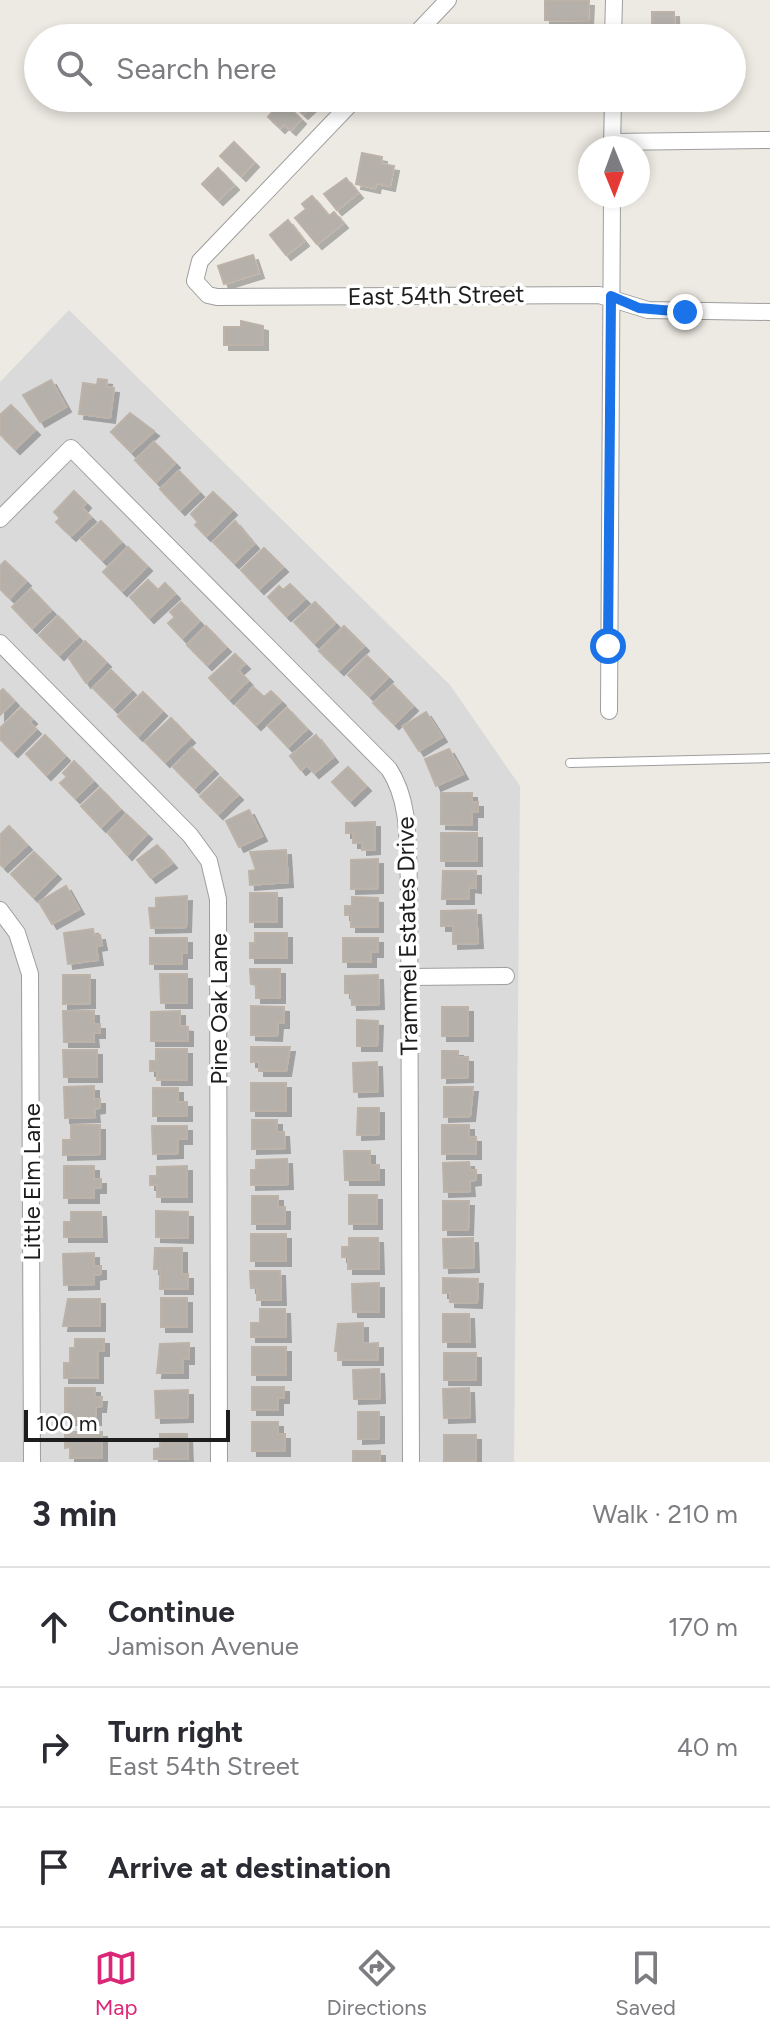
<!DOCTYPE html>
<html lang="en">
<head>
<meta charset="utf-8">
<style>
	:root { --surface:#fff; --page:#f7f7f7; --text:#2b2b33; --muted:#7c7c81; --line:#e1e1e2; --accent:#db2777 }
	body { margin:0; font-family:Figtree,sans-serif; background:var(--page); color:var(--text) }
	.compass { position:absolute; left:578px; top:136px; width:72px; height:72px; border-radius:50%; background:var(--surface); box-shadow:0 4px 12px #0003; rotate:179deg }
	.scale { position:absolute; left:24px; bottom:20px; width:206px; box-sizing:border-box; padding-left:8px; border:4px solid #1d1d1d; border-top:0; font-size:22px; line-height:28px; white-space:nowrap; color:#1d1d1d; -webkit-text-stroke:6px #fff; paint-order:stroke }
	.stop { position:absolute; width:24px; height:24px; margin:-18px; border:6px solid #1a73e8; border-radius:50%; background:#fff }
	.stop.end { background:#1a73e8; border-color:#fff; box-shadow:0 2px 8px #0008 }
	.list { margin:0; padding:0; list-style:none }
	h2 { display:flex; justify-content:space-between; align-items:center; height:104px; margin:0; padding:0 32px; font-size:34px }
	h2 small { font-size:26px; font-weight:400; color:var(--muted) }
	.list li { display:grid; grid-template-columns:52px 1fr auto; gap:24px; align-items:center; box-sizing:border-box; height:120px; padding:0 32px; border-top:2px solid var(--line) }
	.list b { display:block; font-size:30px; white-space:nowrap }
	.list p { margin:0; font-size:26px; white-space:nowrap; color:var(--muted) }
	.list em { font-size:26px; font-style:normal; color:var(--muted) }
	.icon { flex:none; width:44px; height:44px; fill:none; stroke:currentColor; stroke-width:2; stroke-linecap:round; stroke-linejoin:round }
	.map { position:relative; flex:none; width:770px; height:1462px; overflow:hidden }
	.search { position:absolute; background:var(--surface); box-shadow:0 4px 12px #0003; left:24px; right:24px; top:24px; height:88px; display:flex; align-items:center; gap:20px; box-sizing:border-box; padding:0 28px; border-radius:44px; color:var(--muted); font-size:30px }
	.sheet { height:464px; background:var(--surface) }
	nav { display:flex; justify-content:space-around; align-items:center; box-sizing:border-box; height:112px; border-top:2px solid var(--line); background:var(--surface); font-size:22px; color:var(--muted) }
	nav a { display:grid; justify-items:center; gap:4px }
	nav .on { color:var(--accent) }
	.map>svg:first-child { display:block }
	.residential { fill:#dadada }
	.building { fill:#b5b0aa; stroke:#bcb2a8; stroke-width:2; filter:url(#shadow) }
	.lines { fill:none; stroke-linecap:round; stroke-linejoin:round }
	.service-casing { stroke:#9e9e9e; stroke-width:10 }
	.minor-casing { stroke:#9e9e9e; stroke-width:18 }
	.service { stroke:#fff; stroke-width:8 }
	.minor { stroke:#fff; stroke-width:16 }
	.route { stroke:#1a73e8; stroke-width:10 }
	.labels { text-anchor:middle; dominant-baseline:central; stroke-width:7; stroke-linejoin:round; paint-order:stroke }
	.street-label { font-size:24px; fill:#1d1d1d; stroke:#fff }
</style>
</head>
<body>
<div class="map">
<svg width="770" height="1462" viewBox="0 0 770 1462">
	<defs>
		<filter id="shadow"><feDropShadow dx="5" dy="5" stdDeviation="0" flood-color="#0004"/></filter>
	</defs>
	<rect width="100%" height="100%" fill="#edeae3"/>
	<path class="residential" d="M69,310L450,685L520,786L514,1462H0V382Z"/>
	<path class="building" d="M545,0L589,1L588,21L545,20Z
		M652,12H674L675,38H652Z
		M294,98H320L303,114L290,102Z
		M282,101L301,119L291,130L284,124L280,128L268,117Z
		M234,142L254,162L241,176L220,156Z
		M362,153L382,157L381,164L394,166L390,186L376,183L375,188L356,184Z
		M218,168L234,185L218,200L202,184Z
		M346,178L358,193L337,210L324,194Z
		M312,196L329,216L334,212L343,223L317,244L295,218L306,209L302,204Z
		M288,220L304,241L286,255L270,235Z
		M253,255L259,273L224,284L218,266Z
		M241,321L263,326V345H224V327H241Z
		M98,379L107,380L106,387L114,388L110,418L79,414L83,383L97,385Z
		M51,380L66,407L40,422L23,395Z
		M11,405L35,430L15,449L0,434V415Z
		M130,413L154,431L131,452L111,432Z
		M154,442L175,463L156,482L135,460Z
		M179,471L199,492L180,510L160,489Z
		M74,491L86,503L82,508L91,517L71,536L56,522L60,518L54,512Z
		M213,492L232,510L206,536L195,525L198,522L191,514Z
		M101,521L121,542L102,560L81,539Z
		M235,521L254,544L234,563L213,542Z
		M128,547L147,566L122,591L103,572Z
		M264,548L283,567L259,589L241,570Z
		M5,561L26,581L10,598L0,589V566Z
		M148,580L158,590L165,583L175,594L149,618L130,597Z
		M290,584L305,599L286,616L268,597L279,586L283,590Z
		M31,589L51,610L32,628L12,607Z
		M181,602L199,621L182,638L168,623L175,617L170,612Z
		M315,602L335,623L314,643L294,622Z
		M58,616L78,637L59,655L39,635Z
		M206,626L226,647L207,665L187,645Z
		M344,626L364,646L339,670L319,651Z
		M85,641L106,662L86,683L69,658Z
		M235,654L245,664L238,670L248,681L229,699L209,678Z
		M367,656L388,677L369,696L348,675Z
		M111,670L131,690L113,708L93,688Z
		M393,685L413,706L394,724L373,703Z
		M253,687L264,697L271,691L281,701L256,725L236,705Z
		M3,689L14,701L0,715V692Z
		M143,692L162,711L138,736L118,716Z
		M21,708L32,719L29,722L36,729L13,752L0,739V728Z
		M287,708L307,729L288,747L268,726Z
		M426,712L442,737L419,751L403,726Z
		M171,718L190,738L165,762L145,742Z
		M45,735L65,756L46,775L26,754Z
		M316,735L333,757L314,773L307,765L301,770L290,756Z
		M192,748L213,769L194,788L173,767Z
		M449,749L463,774L436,786L425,759Z
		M74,761L93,781L75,798L60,783L67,777L63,773Z
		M348,767L366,786L350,801L332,782Z
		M220,777L238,795L218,814L200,796Z
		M100,788L120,809L101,827L81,806Z
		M441,793H472V802H478V812H472V825L441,824Z
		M249,810L262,836L239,847L226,821Z
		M126,814L147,834L127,855L108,833Z
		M375,822V849L362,850V843H353V833H346V823Z
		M9,826L27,845L3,867L0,864V835Z
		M441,833H477V861H441Z
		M157,845L172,863L151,878L137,860Z
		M286,850L288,882L250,885L249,871L256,870L250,852Z
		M34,852L56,874L33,897L11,874Z
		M378,859V888L351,889V860Z
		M443,871H476V888L469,887V899H442Z
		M66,886L79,909L52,924L39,902Z
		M250,893H277V922H250Z
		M187,896L186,927L151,928L149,908H156V898Z
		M352,897L378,898V927H351V915H345V906H352Z
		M476,910L478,943L453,944V926H441V911Z
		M93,929L94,936L100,935L102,945L96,946L98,960L68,964L64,933Z
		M255,933H287V958H250V943H255Z
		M150,938H187V953H182V964H150Z
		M343,938H378V952H371V962H343Z
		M250,969H280V998H256V985L251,984Z
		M160,974H187V1003H161Z
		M63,975H90V1003L63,1004Z
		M378,975L379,1004L352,1005L351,993H345V976Z
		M251,1006L284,1007V1023H278L277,1036L251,1035Z
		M442,1007H468V1036H442Z
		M63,1011H94V1024H100V1033H93L94,1042H64Z
		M180,1011V1026L188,1027V1041H151V1012Z
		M357,1020L378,1021L377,1046H357Z
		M251,1047H290L286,1071H259V1061L251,1062Z
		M156,1049H187V1080H157V1071H150V1061H156Z
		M63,1050H97V1077H64Z
		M442,1051H458V1057H468V1077L442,1078Z
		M377,1062L378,1091L354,1092L353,1063Z
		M251,1083H286V1111H251Z
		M94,1086V1099H100V1108L94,1109L95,1117L65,1118L64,1087Z
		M444,1087H473L470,1116L444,1117Z
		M153,1088H178V1102H187V1116H153Z
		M358,1108H379V1134L357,1135Z
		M252,1120H277V1132H284L285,1148L252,1149Z
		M71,1125H100V1154L63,1155V1140H71Z
		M442,1125H469V1137H476V1154H442Z
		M152,1126H187V1139H178V1153L153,1154Z
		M344,1151H370V1165H379V1180H345Z
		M287,1159L288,1184L251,1185V1170H256V1160Z
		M469,1162L470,1170H476V1180L469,1181L470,1191L444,1192L443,1163Z
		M64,1166H94V1179H101V1188H94V1198H64Z
		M187,1166V1197H157V1185H150V1176H157V1167Z
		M349,1195H377V1224H349Z
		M252,1196H278V1207H285V1224H252Z
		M443,1201H469L468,1230H443Z
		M156,1211L188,1212V1238L156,1237Z
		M71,1212H101L102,1237H64V1222H71Z
		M251,1234H286V1261H251Z
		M349,1238H378L379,1269H348V1257H342V1247H349Z
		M473,1238L474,1267L444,1268L443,1239Z
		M155,1248H182V1274H188V1289H160V1269H154Z
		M94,1253V1266H101V1274L94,1275V1284L64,1285L63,1254Z
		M250,1271H280L281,1300H257V1288H251Z
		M443,1278L478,1279L477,1303L450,1302V1293H443Z
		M379,1283V1312H353L352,1284Z
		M161,1298H187V1327H161Z
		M68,1299H100V1326H63Z
		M260,1309H285L286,1337H251V1323H260Z
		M443,1314H469L470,1342H443Z
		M363,1323V1344L378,1343V1360H338V1351H335L338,1324Z
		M75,1339H104V1351H98V1378H64V1363H70V1348H75Z
		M189,1343V1359H183V1373H157L160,1344Z
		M252,1347H286V1375H252Z
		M444,1353H476V1380H444Z
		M379,1369L380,1398L354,1399L353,1370Z
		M252,1387H284V1398H278V1410H252Z
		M65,1388H95V1397H102L101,1407H96V1420H65Z
		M469,1388L470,1417L444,1418L443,1389Z
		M188,1390V1417L156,1418L155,1391Z
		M358,1412H379V1438L358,1439Z
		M252,1422H278V1434H285V1451H252Z
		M65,1432H102V1458H70V1447L65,1448Z
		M160,1434H187L188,1459H154V1449L160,1448Z
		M444,1435H476V1461H444Z
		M353,1451H380V1462H353Z"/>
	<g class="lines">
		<defs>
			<path id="service" d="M570,763L770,758"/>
			<path id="minor" d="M412,38L448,0
				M613,38L614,0
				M356,98L200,261L195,281L208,295L217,297L599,295L648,310L770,312
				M612,142L770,140
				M612,148L613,98
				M0,519L71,448L389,769C411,803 407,844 409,884L411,1462
				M0,643L190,835L209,861L218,899L219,1462
				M609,711L612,196
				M0,910L17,933L30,974L32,1462
				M410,977L506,976"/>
		</defs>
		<use href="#service" class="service-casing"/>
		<use href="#minor" class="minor-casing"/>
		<use href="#service" class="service"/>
		<use href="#minor" class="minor"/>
	</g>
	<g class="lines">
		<path class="route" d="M608,646L611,296L639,308L685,312"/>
	</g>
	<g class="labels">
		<g class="street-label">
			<text transform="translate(436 295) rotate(-1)">East 54th Street</text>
			<text transform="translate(407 936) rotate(-91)">Trammel Estates Drive</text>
			<text transform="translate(218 1009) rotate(-90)">Pine Oak Lane</text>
			<text transform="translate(31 1182) rotate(-90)">Little Elm Lane</text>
		</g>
	</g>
</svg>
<svg class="compass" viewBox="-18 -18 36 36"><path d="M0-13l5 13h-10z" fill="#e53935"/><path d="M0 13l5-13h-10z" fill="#7c7c81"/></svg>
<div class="scale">100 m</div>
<div class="stop" style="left:608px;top:646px"></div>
<div class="stop end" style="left:685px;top:312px"></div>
<div class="search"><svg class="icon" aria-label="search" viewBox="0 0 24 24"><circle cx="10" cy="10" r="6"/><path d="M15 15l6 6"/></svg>Search here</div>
</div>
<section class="sheet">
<h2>3 min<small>Walk · 210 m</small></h2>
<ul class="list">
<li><svg class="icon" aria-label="ahead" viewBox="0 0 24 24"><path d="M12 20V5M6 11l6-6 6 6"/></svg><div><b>Continue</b><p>Jamison Avenue</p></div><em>170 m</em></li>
<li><svg class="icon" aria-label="right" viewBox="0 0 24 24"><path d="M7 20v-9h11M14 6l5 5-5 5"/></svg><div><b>Turn right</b><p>East 54th Street</p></div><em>40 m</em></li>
<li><svg class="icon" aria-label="arrive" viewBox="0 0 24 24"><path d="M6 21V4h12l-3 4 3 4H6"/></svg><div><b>Arrive at destination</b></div></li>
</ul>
</section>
<nav>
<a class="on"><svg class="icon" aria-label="map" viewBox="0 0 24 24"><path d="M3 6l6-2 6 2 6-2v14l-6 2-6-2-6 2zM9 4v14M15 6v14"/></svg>Map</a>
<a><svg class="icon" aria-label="directions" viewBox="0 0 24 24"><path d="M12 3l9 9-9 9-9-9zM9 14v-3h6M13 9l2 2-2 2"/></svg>Directions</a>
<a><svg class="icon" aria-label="saved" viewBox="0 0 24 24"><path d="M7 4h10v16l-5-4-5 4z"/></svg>Saved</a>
</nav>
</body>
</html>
